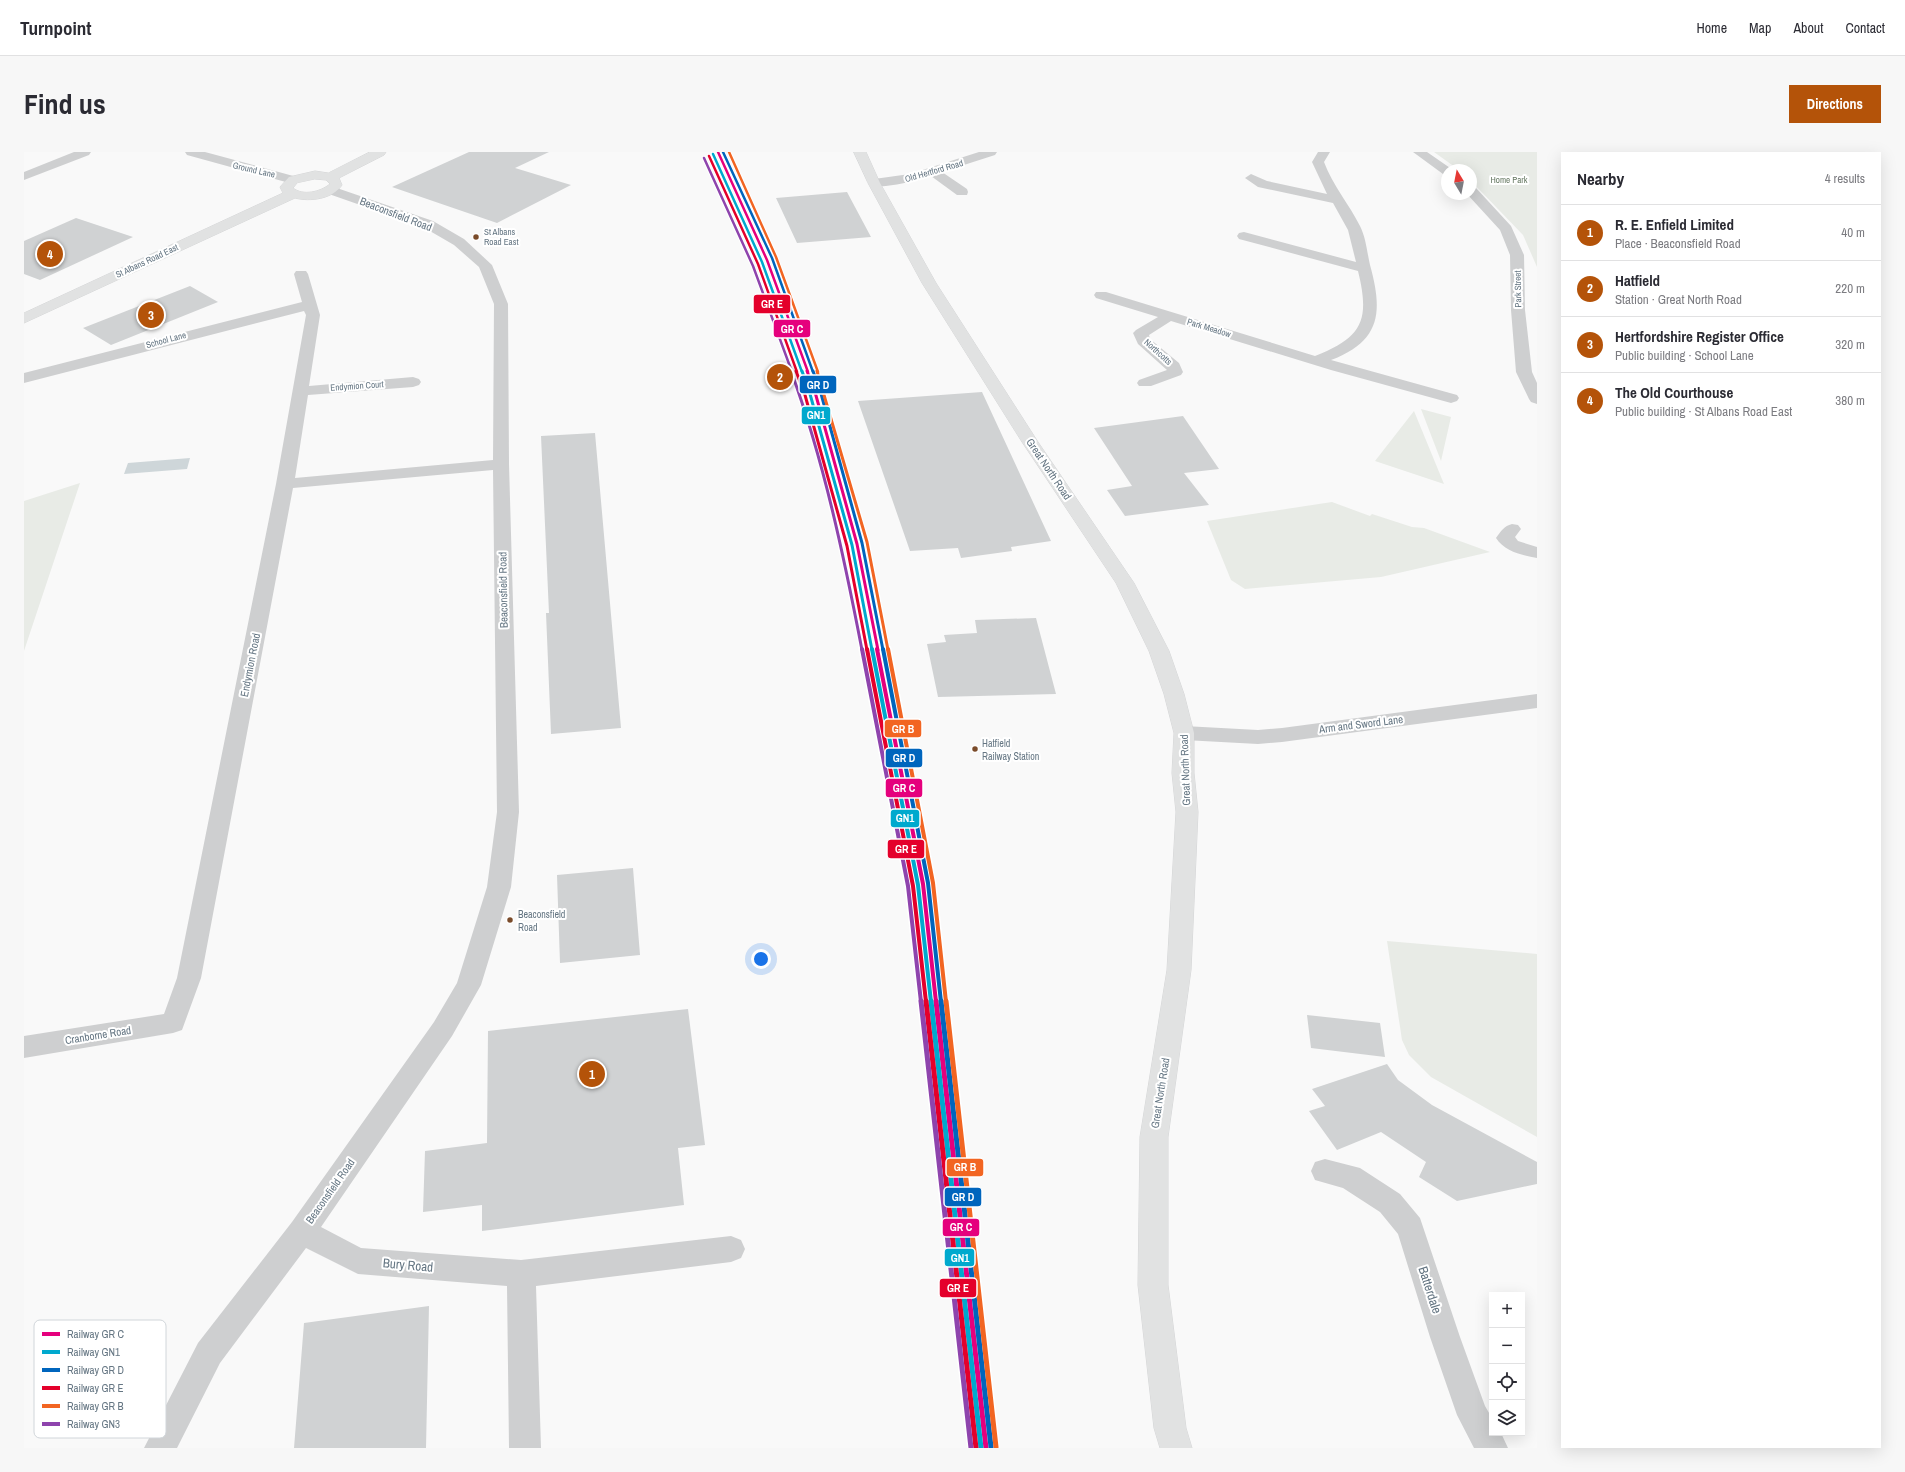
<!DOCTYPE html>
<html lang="en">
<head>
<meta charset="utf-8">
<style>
	:root { --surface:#fff; --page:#f7f7f7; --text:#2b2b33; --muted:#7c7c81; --line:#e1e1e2; --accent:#b45309 }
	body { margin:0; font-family:"Archivo Narrow",sans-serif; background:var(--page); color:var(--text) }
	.controls { position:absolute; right:12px; bottom:12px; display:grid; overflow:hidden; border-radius:0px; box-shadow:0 4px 16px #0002 }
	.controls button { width:36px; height:36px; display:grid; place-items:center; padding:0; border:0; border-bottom:1px solid var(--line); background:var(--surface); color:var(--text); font:20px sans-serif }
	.compass { position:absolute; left:1417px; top:12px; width:36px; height:36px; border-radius:50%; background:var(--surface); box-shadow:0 4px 16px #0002; rotate:350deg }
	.you { position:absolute; left:737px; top:807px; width:14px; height:14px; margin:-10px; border:3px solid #fff; border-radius:50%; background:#1a73e8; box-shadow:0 0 0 6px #1a73e833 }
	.badge { display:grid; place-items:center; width:26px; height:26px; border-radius:50%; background:var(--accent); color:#fff; font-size:13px; font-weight:700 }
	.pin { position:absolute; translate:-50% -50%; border:2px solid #fff; box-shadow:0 1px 4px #0006 }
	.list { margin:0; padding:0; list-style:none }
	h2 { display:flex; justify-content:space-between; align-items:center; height:52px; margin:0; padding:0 16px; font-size:17px }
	h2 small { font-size:13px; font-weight:400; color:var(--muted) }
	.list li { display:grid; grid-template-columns:26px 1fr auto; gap:12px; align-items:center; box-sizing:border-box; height:56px; padding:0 16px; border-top:1px solid var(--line) }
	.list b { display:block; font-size:15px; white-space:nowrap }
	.list p { margin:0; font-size:13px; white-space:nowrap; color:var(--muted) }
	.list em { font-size:13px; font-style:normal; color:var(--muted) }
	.icon { flex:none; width:22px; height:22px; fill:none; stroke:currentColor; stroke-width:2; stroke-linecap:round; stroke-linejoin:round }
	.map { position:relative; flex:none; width:1513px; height:1296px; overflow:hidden; border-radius:0px }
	header { display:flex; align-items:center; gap:24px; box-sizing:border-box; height:56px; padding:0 20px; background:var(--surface); border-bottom:1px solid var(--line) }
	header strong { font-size:19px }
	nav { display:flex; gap:22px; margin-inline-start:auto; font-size:14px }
	.intro { display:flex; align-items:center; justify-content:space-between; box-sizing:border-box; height:96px; padding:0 24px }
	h1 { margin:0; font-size:28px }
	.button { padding:10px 18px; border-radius:0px; background:var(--accent); color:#fff; font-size:14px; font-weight:700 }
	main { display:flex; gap:24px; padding:0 24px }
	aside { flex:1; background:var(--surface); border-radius:0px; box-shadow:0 4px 16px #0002 }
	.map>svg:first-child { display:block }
	.green { fill:#e8ebe6 }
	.water { fill:#ced6d9 }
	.building { fill:#d0d2d3 }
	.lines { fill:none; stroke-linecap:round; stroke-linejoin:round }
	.secondary-casing { stroke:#d5d6d7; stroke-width:1 }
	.primary-casing { stroke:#d5d6d7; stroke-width:1 }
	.street { fill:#cecfd0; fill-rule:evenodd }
	.secondary { fill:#e1e2e2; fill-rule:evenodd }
	.primary { fill:#e1e2e2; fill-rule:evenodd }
	.rail-1-far3-casing { stroke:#fff; stroke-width:4.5 }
	.rail-1-far2-casing { stroke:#fff; stroke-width:5.5 }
	.rail-1-far1-casing { stroke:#fff; stroke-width:7 }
	.rail-1-casing { stroke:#fff; stroke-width:8 }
	.rail-2-far3-casing { stroke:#fff; stroke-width:4.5 }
	.rail-2-far2-casing { stroke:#fff; stroke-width:5.5 }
	.rail-2-far1-casing { stroke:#fff; stroke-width:7 }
	.rail-2-casing { stroke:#fff; stroke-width:8 }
	.rail-3-far3-casing { stroke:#fff; stroke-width:4.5 }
	.rail-3-far2-casing { stroke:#fff; stroke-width:5.5 }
	.rail-3-far1-casing { stroke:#fff; stroke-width:7 }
	.rail-3-casing { stroke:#fff; stroke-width:8 }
	.rail-4-far3-casing { stroke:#fff; stroke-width:4.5 }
	.rail-4-far2-casing { stroke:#fff; stroke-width:5.5 }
	.rail-4-far1-casing { stroke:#fff; stroke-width:7 }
	.rail-4-casing { stroke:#fff; stroke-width:8 }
	.rail-5-far3-casing { stroke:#fff; stroke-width:4.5 }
	.rail-5-far2-casing { stroke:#fff; stroke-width:5.5 }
	.rail-5-far1-casing { stroke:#fff; stroke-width:7 }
	.rail-5-casing { stroke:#fff; stroke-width:8 }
	.rail-6-far3-casing { stroke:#fff; stroke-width:4.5 }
	.rail-6-far2-casing { stroke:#fff; stroke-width:5.5 }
	.rail-6-far1-casing { stroke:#fff; stroke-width:7 }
	.rail-6-casing { stroke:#fff; stroke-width:8 }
	.rail-1-far3 { stroke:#e5007d; stroke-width:2.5 }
	.rail-1-far2 { stroke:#e5007d; stroke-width:3 }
	.rail-1-far1 { stroke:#e5007d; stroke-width:4 }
	.rail-1 { stroke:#e5007d; stroke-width:5 }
	.rail-2-far3 { stroke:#00a9ce; stroke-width:2.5 }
	.rail-2-far2 { stroke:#00a9ce; stroke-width:3 }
	.rail-2-far1 { stroke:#00a9ce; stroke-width:4 }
	.rail-2 { stroke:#00a9ce; stroke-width:5 }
	.rail-3-far3 { stroke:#0065bd; stroke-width:2.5 }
	.rail-3-far2 { stroke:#0065bd; stroke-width:3 }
	.rail-3-far1 { stroke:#0065bd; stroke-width:4 }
	.rail-3 { stroke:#0065bd; stroke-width:5 }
	.rail-4-far3 { stroke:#e4002b; stroke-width:2.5 }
	.rail-4-far2 { stroke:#e4002b; stroke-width:3 }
	.rail-4-far1 { stroke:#e4002b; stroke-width:4 }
	.rail-4 { stroke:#e4002b; stroke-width:5 }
	.rail-5-far3 { stroke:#f26522; stroke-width:2.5 }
	.rail-5-far2 { stroke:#f26522; stroke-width:3 }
	.rail-5-far1 { stroke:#f26522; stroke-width:4 }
	.rail-5 { stroke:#f26522; stroke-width:5 }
	.rail-6-far3 { stroke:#8e44ad; stroke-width:2.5 }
	.rail-6-far2 { stroke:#8e44ad; stroke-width:3 }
	.rail-6-far1 { stroke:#8e44ad; stroke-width:4 }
	.rail-6 { stroke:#8e44ad; stroke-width:5 }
	.bus-dot { fill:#7a4b2a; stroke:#fff; stroke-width:1.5 }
	.labels { text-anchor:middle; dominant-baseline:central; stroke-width:4; stroke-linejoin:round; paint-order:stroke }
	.far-street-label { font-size:9px; fill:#657683; stroke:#fff }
	.far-park-label { font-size:9px; fill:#687a64; stroke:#fff }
	.far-bus-label { font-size:9px; fill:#657683; stroke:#fff; text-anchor:start }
	.bus-label { font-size:10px; fill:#657683; stroke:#fff; text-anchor:start }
	.street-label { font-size:11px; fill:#657683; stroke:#fff }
	.near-street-label { font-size:13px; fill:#657683; stroke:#fff }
	.key { fill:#fff; stroke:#d1d6da; stroke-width:1 }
	.key-label { font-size:11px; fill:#657683 }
	.line-badge { stroke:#fff; stroke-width:1.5 }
	.badge-label { font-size:11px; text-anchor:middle; font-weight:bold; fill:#fff }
</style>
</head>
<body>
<header>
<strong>Turnpoint</strong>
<nav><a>Home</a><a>Map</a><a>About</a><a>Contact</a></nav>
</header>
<div class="intro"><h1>Find us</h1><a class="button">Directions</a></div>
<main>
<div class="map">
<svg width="1513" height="1296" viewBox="0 0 1513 1296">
	<rect width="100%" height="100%" fill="#f9f9f9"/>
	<path class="green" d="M1410,0H1513V115L1499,83L1447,29V18H1435Z
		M1397,257L1427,265L1417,309Z
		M1390,259L1420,332L1351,309Z
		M56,331L0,499V349Z
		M1308,350L1346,364L1348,362L1388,375L1400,376L1466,400L1357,425L1221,437L1207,428L1183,369Z
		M1363,789L1513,802V985L1407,925L1385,903L1378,888Z"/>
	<path class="water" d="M166,306L163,317L100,322L104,311Z"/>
	<path class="building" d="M445,0H525L491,16L547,33L473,71L368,35Z
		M823,40L847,85L773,91L752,46Z
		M52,66L109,85L16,128L0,122V89Z
		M166,134L194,150L87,193L59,176Z
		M958,240L1027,389L987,395L988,399L937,406L934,396L886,399L834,249Z
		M1159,264L1195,317L1160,321L1185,353L1101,364L1083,338L1108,334L1070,276Z
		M571,281L597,576L527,582L522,461H525L517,284Z
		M1012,466L1032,542L914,545L903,492L922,490L920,483L953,481L951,468Z
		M609,716L616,803L536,811L533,723Z
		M664,857L681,993L654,996L660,1053L458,1079V1053L399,1060L401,999L463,991L464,879Z
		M1283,863L1356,871L1361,905L1287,896Z
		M1363,912L1374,928L1408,953L1513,1010V1032L1433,1049L1395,1025L1402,1010L1357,980L1313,998L1285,959L1301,954L1288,937Z
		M405,1154L402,1296H270L280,1171Z"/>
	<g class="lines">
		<defs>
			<path id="secondary" d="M346,0H362L360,3L315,26L318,33C309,47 286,50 271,46L0,171V161L259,41L256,35L265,25L291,19L304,21ZM291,27L302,28L306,32C296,40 279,44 269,36L273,31Z"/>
			<path id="primary" d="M830,0H842L856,31L912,131L1014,290L1110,431L1145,499L1160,542L1170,581V621L1174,660L1167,818L1144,985V1133L1162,1276L1168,1296H1136L1130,1276L1114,1133L1116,985L1143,818L1152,660L1148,621L1150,581L1140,542L1125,499L1092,431L998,290L898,131L844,31Z"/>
		</defs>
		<use href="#secondary" class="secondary-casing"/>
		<use href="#primary" class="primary-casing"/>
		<path class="street" d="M50,0H67L65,3L0,28V20Z
			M161,0H181L273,25L275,28L269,32L163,3Z
			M955,0H973L971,3L918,20L943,37L944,40L943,43H933L907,24C896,28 850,40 844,31L850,27L886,22Z
			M1294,0H1306L1300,10C1309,34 1325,52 1336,74C1342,86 1343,100 1346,113C1359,160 1357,189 1307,208L1433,243L1435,246L1433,249L1427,251L1307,218L1147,169L1125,183L1126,187L1155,211L1159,220L1157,223L1127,234H1115L1113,231L1115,228L1143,218L1114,192L1109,181L1112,178L1134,165L1072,146L1070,143L1072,140H1082L1291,204C1339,185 1346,168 1334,119L1215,87L1213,84L1215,81L1220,80L1332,110L1324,78L1309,51L1234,35L1221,26L1227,22L1243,29L1303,42L1288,10Z
			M1389,0H1403L1429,18H1423V23L1419,22Z
			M307,34L409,69L440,87L468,113L484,152L485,312L495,660L487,735L457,833L428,884L297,1075L337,1096L497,1108L707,1084L717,1088L721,1097L717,1106L707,1110L512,1134L517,1296H485L483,1134L334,1122L282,1096L196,1211L153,1296H120L174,1191L268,1070L410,870L433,831L463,735L473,660L469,318L269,336L177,826L158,878L149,881L0,906V884L140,862L153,826L252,332L282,163L280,159L0,231V221L278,150L270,122L272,119H282L284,122L296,163L285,234L389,225L395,227L397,230L395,233L389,235L284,243L271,326L469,308L470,152L455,115L430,93L399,75L302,41L301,38L302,35Z
			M1447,35L1452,36L1487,74L1500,103L1501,158L1508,220L1513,231V252L1507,250L1505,247L1492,220L1487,158L1486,103L1476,78L1443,42H1447Z
			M1488,372L1494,373L1497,377L1491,385L1494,389L1513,395V406C1498,403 1481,400 1472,386C1477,379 1480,374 1488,372Z
			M1513,542V556L1258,590L1234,592L1160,588L1153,586L1150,581L1153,576L1160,574L1234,578L1258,576Z
			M1301,1007L1336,1016L1376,1042L1396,1066L1436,1185L1461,1254L1468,1266V1281H1477L1484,1296H1450L1433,1263L1406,1185L1374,1082L1356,1060L1319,1036L1291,1028L1287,1019L1291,1010Z"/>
		<use href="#secondary" class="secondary"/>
		<use href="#primary" class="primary"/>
		<defs>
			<path id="rail-1-far3" d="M694,0L743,108L784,220"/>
			<path id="rail-1-far2" d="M783,219L791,240L833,392L854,498"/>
			<path id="rail-1-far1" d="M853,497L899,732L912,850"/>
			<path id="rail-1" d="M912,849L962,1296"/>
			<path id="rail-2-far3" d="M689,2L738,110L778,220"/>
			<path id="rail-2-far2" d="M778,219L786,242L828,393L848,498"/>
			<path id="rail-2-far1" d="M848,497L894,733L907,850"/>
			<path id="rail-2" d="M907,849L957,1296"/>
			<path id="rail-3-far3" d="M699,0L748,106L789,220"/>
			<path id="rail-3-far2" d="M789,219L796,238L838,391L859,498"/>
			<path id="rail-3-far1" d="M859,497L904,731L917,850"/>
			<path id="rail-3" d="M917,849L967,1295"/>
			<path id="rail-4-far3" d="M685,4L734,112L773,220"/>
			<path id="rail-4-far2" d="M772,219L781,243L823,394L843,498"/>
			<path id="rail-4-far1" d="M843,497L889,734L902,850"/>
			<path id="rail-4" d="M902,849L952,1296"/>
			<path id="rail-5-far3" d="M705,0L752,105L794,220"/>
			<path id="rail-5-far2" d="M793,219L843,390L864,498"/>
			<path id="rail-5-far1" d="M864,497L909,731L922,850"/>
			<path id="rail-5" d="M922,849L972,1295"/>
			<path id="rail-6-far3" d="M680,6L729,114L768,220"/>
			<path id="rail-6-far2" d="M767,219C800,309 820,405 838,498"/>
			<path id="rail-6-far1" d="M838,497L884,734L897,850"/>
			<path id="rail-6" d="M897,849L947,1296"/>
		</defs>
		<use href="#rail-1-far3" class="rail-1-far3-casing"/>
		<use href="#rail-1-far2" class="rail-1-far2-casing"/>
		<use href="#rail-1-far1" class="rail-1-far1-casing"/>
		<use href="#rail-1" class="rail-1-casing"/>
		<use href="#rail-2-far3" class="rail-2-far3-casing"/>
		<use href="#rail-2-far2" class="rail-2-far2-casing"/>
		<use href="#rail-2-far1" class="rail-2-far1-casing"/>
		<use href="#rail-2" class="rail-2-casing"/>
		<use href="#rail-3-far3" class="rail-3-far3-casing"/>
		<use href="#rail-3-far2" class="rail-3-far2-casing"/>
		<use href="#rail-3-far1" class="rail-3-far1-casing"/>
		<use href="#rail-3" class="rail-3-casing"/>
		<use href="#rail-4-far3" class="rail-4-far3-casing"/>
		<use href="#rail-4-far2" class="rail-4-far2-casing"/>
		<use href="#rail-4-far1" class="rail-4-far1-casing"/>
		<use href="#rail-4" class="rail-4-casing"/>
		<use href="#rail-5-far3" class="rail-5-far3-casing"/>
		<use href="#rail-5-far2" class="rail-5-far2-casing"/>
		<use href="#rail-5-far1" class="rail-5-far1-casing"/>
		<use href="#rail-5" class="rail-5-casing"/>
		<use href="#rail-6-far3" class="rail-6-far3-casing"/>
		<use href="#rail-6-far2" class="rail-6-far2-casing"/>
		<use href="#rail-6-far1" class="rail-6-far1-casing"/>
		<use href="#rail-6" class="rail-6-casing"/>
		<use href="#rail-1-far3" class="rail-1-far3"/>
		<use href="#rail-1-far2" class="rail-1-far2"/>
		<use href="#rail-1-far1" class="rail-1-far1"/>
		<use href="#rail-1" class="rail-1"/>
		<use href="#rail-2-far3" class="rail-2-far3"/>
		<use href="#rail-2-far2" class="rail-2-far2"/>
		<use href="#rail-2-far1" class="rail-2-far1"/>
		<use href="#rail-2" class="rail-2"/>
		<use href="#rail-3-far3" class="rail-3-far3"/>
		<use href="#rail-3-far2" class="rail-3-far2"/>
		<use href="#rail-3-far1" class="rail-3-far1"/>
		<use href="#rail-3" class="rail-3"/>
		<use href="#rail-4-far3" class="rail-4-far3"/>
		<use href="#rail-4-far2" class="rail-4-far2"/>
		<use href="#rail-4-far1" class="rail-4-far1"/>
		<use href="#rail-4" class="rail-4"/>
		<use href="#rail-5-far3" class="rail-5-far3"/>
		<use href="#rail-5-far2" class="rail-5-far2"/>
		<use href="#rail-5-far1" class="rail-5-far1"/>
		<use href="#rail-5" class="rail-5"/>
		<use href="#rail-6-far3" class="rail-6-far3"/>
		<use href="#rail-6-far2" class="rail-6-far2"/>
		<use href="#rail-6-far1" class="rail-6-far1"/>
		<use href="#rail-6" class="rail-6"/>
	</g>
	<g class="bus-dot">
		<circle cx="452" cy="85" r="3.5"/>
		<circle cx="951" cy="597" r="3.5"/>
		<circle cx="486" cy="768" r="3.5"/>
	</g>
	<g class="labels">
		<g class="far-street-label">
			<text transform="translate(230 18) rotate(13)">Ground Lane</text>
			<text transform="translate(910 19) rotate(-16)">Old Hertford Road</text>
			<text transform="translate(123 109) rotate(-25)">St Albans Road East</text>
			<text transform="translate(1494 137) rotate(-91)">Park Street</text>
			<text transform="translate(1185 176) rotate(17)">Park Meadow</text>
			<text transform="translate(142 188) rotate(-15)">School Lane</text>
			<text transform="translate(1134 200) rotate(42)">Northcotts</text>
			<text transform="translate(333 234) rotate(-4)">Endymion Court</text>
		</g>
		<g class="far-park-label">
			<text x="1485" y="28">Home Park</text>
		</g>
		<g class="far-bus-label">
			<text x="460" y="80">St Albans<tspan x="460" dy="10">Road East</tspan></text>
		</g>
		<g class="bus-label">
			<text x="958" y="591">Hatfield<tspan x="958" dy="13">Railway Station</tspan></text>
			<text x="494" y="762">Beaconsfield<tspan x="494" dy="13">Road</tspan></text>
		</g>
		<g class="street-label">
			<text transform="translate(372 62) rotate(21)">Beaconsfield Road</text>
			<text transform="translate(1025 317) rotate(56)">Great North Road</text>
			<text transform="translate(479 438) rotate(-91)">Beaconsfield Road</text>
			<text transform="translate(226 513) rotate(-79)">Endymion Road</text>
			<text transform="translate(1337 572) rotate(-7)">Arm and Sword Lane</text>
			<text transform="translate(1161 618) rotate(-92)">Great North Road</text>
			<text transform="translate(74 883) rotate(-9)">Cranborne Road</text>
			<text transform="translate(1136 941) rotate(-81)">Great North Road</text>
			<text transform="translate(306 1039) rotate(-55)">Beaconsfield Road</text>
		</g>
		<g class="near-street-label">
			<text transform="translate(384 1113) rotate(5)">Bury Road</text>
			<text transform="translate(1406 1138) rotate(72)">Batterdale</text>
		</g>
	</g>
	<rect x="10" y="1168" width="132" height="118" rx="6" class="key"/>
	<rect x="18" y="1180" width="18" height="4" fill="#e5007d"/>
	<rect x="18" y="1198" width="18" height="4" fill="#00a9ce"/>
	<rect x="18" y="1216" width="18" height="4" fill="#0065bd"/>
	<rect x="18" y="1234" width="18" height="4" fill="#e4002b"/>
	<rect x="18" y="1252" width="18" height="4" fill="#f26522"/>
	<rect x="18" y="1270" width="18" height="4" fill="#8e44ad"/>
	<g class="key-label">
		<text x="43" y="1186">Railway GR C</text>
		<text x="43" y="1204">Railway GN1</text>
		<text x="43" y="1222">Railway GR D</text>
		<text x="43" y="1240">Railway GR E</text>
		<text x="43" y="1258">Railway GR B</text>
		<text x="43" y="1276">Railway GN3</text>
	</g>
	<g class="line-badge">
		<rect x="729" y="142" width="38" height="20" rx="4" fill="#e4002b"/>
		<rect x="749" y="167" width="38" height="19" rx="4" fill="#e5007d"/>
		<rect x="775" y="223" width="38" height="19" rx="4" fill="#0065bd"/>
		<rect x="777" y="254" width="30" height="19" rx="4" fill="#00a9ce"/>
		<rect x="860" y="567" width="38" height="19" rx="4" fill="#f26522"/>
		<rect x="861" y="596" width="38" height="20" rx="4" fill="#0065bd"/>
		<rect x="861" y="626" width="38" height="20" rx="4" fill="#e5007d"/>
		<rect x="866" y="657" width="30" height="19" rx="4" fill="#00a9ce"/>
		<rect x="863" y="687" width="38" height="20" rx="4" fill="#e4002b"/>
		<rect x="922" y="1006" width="38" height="19" rx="4" fill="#f26522"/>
		<rect x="920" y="1035" width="38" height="20" rx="4" fill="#0065bd"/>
		<rect x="918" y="1066" width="38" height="19" rx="4" fill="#e5007d"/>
		<rect x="920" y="1096" width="31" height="19" rx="4" fill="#00a9ce"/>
		<rect x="915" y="1126" width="38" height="20" rx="4" fill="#e4002b"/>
	</g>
	<g class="badge-label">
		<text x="748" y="156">GR E</text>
		<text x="768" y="181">GR C</text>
		<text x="794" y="237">GR D</text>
		<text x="792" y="267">GN1</text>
		<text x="879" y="581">GR B</text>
		<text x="880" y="610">GR D</text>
		<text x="880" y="640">GR C</text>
		<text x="881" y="670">GN1</text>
		<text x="882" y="701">GR E</text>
		<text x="941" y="1019">GR B</text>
		<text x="939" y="1049">GR D</text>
		<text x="937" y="1079">GR C</text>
		<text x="936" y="1110">GN1</text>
		<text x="934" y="1140">GR E</text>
	</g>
</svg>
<div class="controls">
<button>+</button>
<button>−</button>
<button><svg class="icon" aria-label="locate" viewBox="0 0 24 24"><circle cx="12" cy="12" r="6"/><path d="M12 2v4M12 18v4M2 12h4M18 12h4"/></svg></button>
<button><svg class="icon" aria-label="layers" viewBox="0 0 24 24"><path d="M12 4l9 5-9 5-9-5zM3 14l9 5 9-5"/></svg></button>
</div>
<svg class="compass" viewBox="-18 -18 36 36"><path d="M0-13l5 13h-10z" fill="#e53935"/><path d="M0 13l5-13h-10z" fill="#7c7c81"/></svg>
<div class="you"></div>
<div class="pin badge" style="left:568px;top:922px">1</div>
<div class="pin badge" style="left:756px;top:225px">2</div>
<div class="pin badge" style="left:127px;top:163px">3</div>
<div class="pin badge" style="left:26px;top:102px">4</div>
</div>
<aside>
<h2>Nearby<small>4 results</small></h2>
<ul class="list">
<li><span class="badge">1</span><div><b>R. E. Enfield Limited</b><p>Place · Beaconsfield Road</p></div><em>40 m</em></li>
<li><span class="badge">2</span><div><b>Hatfield</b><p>Station · Great North Road</p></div><em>220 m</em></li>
<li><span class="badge">3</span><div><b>Hertfordshire Register Office</b><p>Public building · School Lane</p></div><em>320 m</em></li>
<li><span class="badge">4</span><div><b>The Old Courthouse</b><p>Public building · St Albans Road East</p></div><em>380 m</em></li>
</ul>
</aside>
</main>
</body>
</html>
